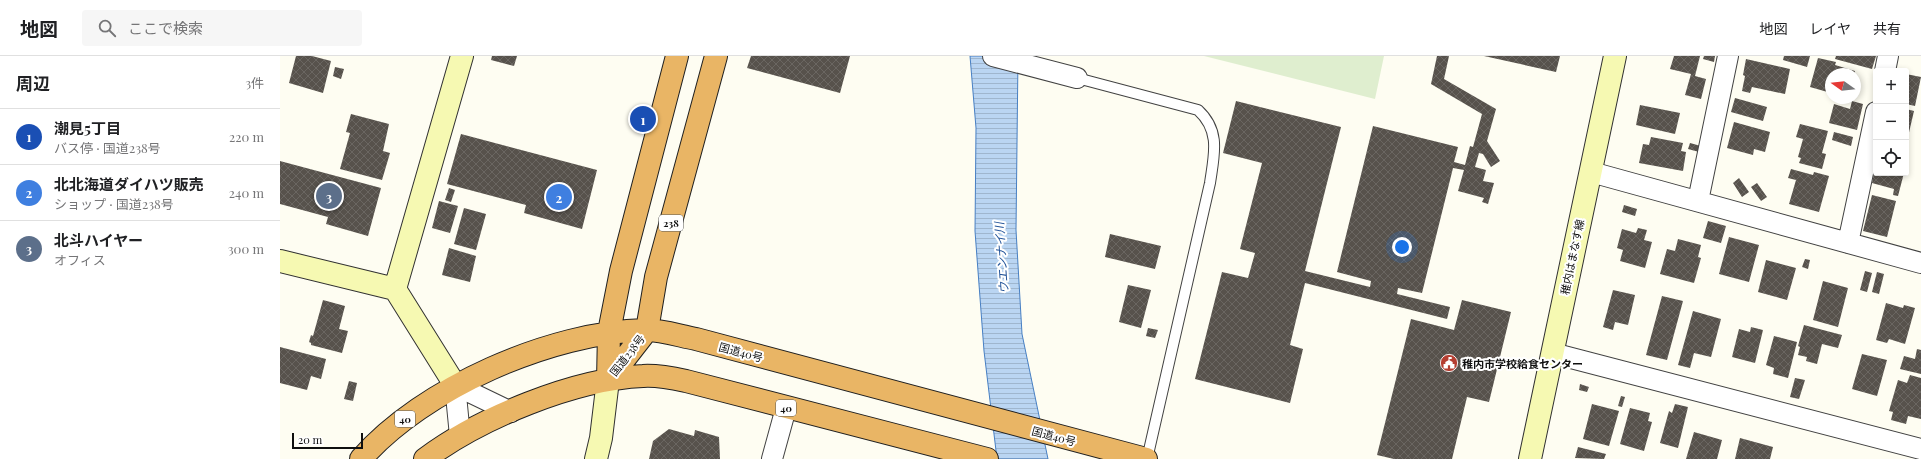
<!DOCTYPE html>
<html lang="ja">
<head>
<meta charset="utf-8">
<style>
	:root { --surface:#fff; --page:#f6f6f6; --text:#202124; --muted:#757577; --line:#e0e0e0; --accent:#b53e31 }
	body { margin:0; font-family:"Playfair Display","Noto Sans JP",serif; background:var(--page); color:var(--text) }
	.controls { position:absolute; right:12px; top:12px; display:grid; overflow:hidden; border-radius:4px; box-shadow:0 2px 6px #0003 }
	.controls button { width:36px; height:36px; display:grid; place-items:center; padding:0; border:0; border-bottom:1px solid var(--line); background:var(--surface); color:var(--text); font:20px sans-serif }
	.compass { position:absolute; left:1545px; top:12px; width:36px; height:36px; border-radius:50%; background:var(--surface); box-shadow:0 2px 6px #0003; rotate:285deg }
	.scale { position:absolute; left:12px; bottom:10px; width:71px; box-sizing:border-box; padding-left:4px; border:2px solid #0f0f0f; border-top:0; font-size:11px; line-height:14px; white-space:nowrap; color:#0f0f0f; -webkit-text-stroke:3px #fff; paint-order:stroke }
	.you { position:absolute; left:1122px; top:191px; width:14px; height:14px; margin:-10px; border:3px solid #fff; border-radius:50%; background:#1a73e8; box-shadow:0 0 0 6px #1a73e833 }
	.badge { display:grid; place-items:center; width:26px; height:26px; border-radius:50%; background:var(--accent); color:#fff; font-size:13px; font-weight:700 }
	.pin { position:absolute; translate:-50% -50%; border:2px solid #fff; box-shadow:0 1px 4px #0006 }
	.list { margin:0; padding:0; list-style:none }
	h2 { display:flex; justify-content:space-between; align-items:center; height:52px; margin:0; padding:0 16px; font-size:17px }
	h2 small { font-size:13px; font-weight:400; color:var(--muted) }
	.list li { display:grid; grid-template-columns:26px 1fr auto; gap:12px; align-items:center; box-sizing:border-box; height:56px; padding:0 16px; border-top:1px solid var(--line) }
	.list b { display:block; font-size:15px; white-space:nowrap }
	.list p { margin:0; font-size:13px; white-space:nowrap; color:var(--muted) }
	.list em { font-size:13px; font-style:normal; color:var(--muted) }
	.icon { flex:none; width:22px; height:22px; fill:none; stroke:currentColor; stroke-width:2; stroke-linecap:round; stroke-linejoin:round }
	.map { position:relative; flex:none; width:1641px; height:403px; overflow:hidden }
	header { display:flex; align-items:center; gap:24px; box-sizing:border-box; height:56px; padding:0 20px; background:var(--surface); border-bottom:1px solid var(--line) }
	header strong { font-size:19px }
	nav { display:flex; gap:22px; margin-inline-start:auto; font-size:14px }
	.search { width:280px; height:36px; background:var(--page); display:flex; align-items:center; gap:10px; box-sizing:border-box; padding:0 14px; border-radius:4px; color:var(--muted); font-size:15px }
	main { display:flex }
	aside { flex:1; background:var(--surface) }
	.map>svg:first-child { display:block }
	.pitch { fill:#dfeecf }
	.water { fill:url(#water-rules); stroke:#477fc3 }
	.building { fill:url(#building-cross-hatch) }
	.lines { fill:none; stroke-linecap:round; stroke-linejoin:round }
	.lane-casing { stroke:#424242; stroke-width:12 }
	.street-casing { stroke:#424242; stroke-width:22 }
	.secondary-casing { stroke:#313131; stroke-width:24 }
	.highway-casing { stroke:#202020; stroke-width:24 }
	.lane { stroke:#fff; stroke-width:10 }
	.street { stroke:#fff; stroke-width:20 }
	.secondary { stroke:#f6f9b2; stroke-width:22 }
	.highway { stroke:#e9b565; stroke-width:22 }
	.labels { text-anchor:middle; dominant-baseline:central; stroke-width:4; stroke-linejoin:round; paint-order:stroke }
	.shield { fill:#fff; stroke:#575757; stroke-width:1 }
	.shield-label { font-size:10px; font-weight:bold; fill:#0f0f0f }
	.street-label { font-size:11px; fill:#0f0f0f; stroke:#fff }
	.poi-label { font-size:11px; font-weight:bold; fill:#0f0f0f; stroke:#fff; text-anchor:start }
	.water-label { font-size:12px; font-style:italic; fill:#215298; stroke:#fff }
</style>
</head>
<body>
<header>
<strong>地図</strong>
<div class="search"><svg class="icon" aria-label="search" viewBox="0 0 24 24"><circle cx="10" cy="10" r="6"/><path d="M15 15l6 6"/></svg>ここで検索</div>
<nav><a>地図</a><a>レイヤ</a><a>共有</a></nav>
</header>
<main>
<aside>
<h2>周辺<small>3件</small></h2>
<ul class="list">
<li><span class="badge" style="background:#1a4fb4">1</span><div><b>潮見5丁目</b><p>バス停 · 国道238号</p></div><em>220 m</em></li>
<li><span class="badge" style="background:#3f7fe0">2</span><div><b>北北海道ダイハツ販売</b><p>ショップ · 国道238号</p></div><em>240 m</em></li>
<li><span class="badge" style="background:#5c6f8a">3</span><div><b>北斗ハイヤー</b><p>オフィス</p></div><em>300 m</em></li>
</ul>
</aside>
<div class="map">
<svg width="1641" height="403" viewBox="0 0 1641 403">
	<defs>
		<pattern id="water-rules" width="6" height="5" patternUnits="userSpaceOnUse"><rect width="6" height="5" fill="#bad5f2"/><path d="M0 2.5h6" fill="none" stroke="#9fb6ce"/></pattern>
		<pattern id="building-cross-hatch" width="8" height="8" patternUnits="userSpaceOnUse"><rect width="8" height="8" fill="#57524c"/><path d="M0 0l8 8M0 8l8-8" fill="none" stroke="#6a6661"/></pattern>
	</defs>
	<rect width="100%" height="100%" fill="#fefdf2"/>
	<path class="pitch" d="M924,0H1104L1095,43Z"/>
	<path class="water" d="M690,0H738L736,174L742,278L768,403H717L704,295L695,175L696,72Z"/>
	<path class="building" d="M16,0H32L51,5L43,37L9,27Z
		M212,0H237L234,10L211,4Z
		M471,0H570L560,37L467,12Z
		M1157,0H1169L1164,23L1216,53L1207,85L1220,105L1211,111L1203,98L1199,97L1195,111L1206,114L1203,125L1214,127L1208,148L1202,146L1204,142L1178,135L1184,114L1173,112L1142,237L1118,232L1117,238L1170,251L1167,263L1025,227L1010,289L1023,293L1010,347L915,323L942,216L968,222L975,197L960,193L982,107L943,97L956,45L1061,71L1025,215L1090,231L1091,225L1057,216L1093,70L1178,91L1174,106L1185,109L1190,90L1193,91L1202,58L1151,28Z
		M1204,0H1280L1276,16Z
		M1394,0H1420L1415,20L1426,23L1421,43L1405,39L1411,18L1390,13Z
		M1424,0H1435L1434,6L1423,3Z
		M1504,0H1530L1527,11L1503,4Z
		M1556,0H1596L1592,13L1555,3Z
		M1538,2L1556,6L1555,9L1575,15L1574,18H1551V37L1530,31Z
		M1466,3L1510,13L1505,38L1472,31L1470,37L1462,35L1465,20L1463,19Z
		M55,11L64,13L61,23L53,20Z
		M1626,18L1641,21L1635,50L1626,48Z
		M1455,42L1487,51L1483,65L1451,56Z
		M1572,45L1583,48L1577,74L1549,67L1554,48L1570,53Z
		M1360,49L1400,57L1395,78L1356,69Z
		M1626,53L1634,55L1627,85H1626Z
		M71,58L109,68L103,95L110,97L102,124L60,113L70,77L66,76Z
		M1454,66L1490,76L1485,96L1474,93L1473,99L1447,92Z
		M1520,68L1548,75L1542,97L1546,98L1542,113L1519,107L1521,102L1518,101L1523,83L1516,81Z
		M1554,76L1573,81L1571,90L1552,84Z
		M181,78L317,114L302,173L244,157L246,149L167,128Z
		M1371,81L1403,87L1401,95L1406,96L1403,115L1359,107L1363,88L1369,89Z
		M1410,87L1421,90L1419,96L1408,93Z
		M0,105L101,132L88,180L46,168L48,161L0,148Z
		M1511,113L1533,119L1534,116L1549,120L1539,156L1509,148L1516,124L1508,122Z
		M1595,113L1596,117H1624L1618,140L1613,139L1614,133L1592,127Z
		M1459,122L1469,136L1462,141L1453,127Z
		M1477,127L1487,141L1481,145L1471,131Z
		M169,132L175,134L171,146L165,144Z
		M1592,139L1616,145L1607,181L1583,175Z
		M159,145L178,150L170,177L152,172Z
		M1344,149L1357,153L1355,160L1342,156Z
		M184,152L206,158L196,194L174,188Z
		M1428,165L1446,170L1441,187L1423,182Z
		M1358,172L1367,174L1364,184L1372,186L1365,212L1340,205L1343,194L1337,192L1342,173L1356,177Z
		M830,178L881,190L875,213L825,201Z
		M1449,181L1479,189L1469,226L1439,218Z
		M1398,183L1421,189L1418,201L1421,202L1414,227L1380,218L1387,193L1395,195Z
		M169,192L196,200L190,226L162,219Z
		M1525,203L1530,204L1528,213L1522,211Z
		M1486,204L1516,212L1507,244L1478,236Z
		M1585,215L1592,217L1587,236L1580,234Z
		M1597,216L1604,218L1599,238L1592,236Z
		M1543,225L1568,232L1558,271L1533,264Z
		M848,229L871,234L861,272L839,266Z
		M1333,234L1355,239L1348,269L1335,266L1333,274L1323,271Z
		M1382,240L1403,245L1387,304L1366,299Z
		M43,244L65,250L59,273L68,275L62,297L31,289V287L29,286L31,279L33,280Z
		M1182,244L1231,256L1209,346L1187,341L1172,403H1114L1097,399L1131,263L1174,274Z
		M1606,247L1623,252L1624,249L1635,252L1625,288L1609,283L1607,287L1596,284Z
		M1413,255L1441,263L1431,301L1414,297L1410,312L1398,309Z
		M1524,269L1562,279L1558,292L1542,288L1537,308L1526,305L1527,301L1518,299L1520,291L1518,290Z
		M1471,271L1483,274L1475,307L1452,301L1459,273L1470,276Z
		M868,272L878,274L875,282L866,280Z
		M1494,280L1517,286L1508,322L1493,318L1494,312L1486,309Z
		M0,291L46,303L41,323L31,320L27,334L0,327Z
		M1637,293L1641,294V318L1620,313L1624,300L1635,303Z
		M1582,298L1607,304L1597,340L1572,333Z
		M1630,319L1641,322V363L1628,360L1626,368L1611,364L1613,356L1609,355L1618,324L1627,327Z
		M1515,322L1525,324L1519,343L1510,341Z
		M69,325L77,327L73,345L64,343Z
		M1300,328L1309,331L1307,336L1299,334Z
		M1341,340L1345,341L1342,351L1338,350Z
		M1312,348L1339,355L1329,390L1303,383Z
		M1395,348L1408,351L1398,392L1380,387L1389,355L1392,357Z
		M1350,352L1370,357L1368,365L1372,366L1364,395L1340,388Z
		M389,373L414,380L415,374L439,381L440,403H369L373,385Z
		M1414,376L1442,384L1437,403H1406Z
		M1460,382L1493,391L1490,403H1455Z
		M1298,391L1326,398L1324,403L1295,402Z"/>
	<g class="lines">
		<defs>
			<path id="lane" d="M797,22L918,54C941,75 934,99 930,127L867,403"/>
			<path id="street" d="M713,0L797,22
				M1605,15L1608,0
				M1311,116L1641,207
				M1418,145L1448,0
				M1568,187L1596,56
				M1272,297L1641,393
				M175,329L231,356
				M175,329L180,380
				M492,403L506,352"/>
			<path id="secondary" d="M0,205L115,233L175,329
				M115,233L182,0
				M316,403L321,382L328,324
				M1250,403L1335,0"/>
			<path id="highway" d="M328,324L367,274L376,221L436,0
				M328,324L329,276L341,215L397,0
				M81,403C143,332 271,276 365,274C382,274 400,280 416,283L866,403
				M145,403C200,362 294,323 363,320C377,319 392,322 406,325L707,403"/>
		</defs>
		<use href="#lane" class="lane-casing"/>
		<use href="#street" class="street-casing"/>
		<use href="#secondary" class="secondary-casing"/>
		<use href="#highway" class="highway-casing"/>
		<use href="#lane" class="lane"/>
		<use href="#street" class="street"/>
		<use href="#secondary" class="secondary"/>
		<use href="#highway" class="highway"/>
	</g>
	<defs>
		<symbol id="civic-disc" viewBox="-11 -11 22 22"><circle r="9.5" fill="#b53e31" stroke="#fff"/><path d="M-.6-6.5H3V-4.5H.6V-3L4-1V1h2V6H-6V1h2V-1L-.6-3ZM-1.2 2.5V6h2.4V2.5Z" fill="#fff"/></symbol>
	</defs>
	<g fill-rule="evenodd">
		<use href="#civic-disc" x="1159" y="297" width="20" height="20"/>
	</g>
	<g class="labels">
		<g class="shield">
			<rect x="379" y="159" width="24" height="16" rx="3"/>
			<rect x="496" y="344" width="20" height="16" rx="3"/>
			<rect x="115" y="355" width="20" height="16" rx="3"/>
		</g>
		<g class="shield-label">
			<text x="391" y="167">238</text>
			<text x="506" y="352">40</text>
			<text x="125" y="363">40</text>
		</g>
		<g class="street-label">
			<text transform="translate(1292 201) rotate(-78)">稚内はまなす線</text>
			<text transform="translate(461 296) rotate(15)">国道40号</text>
			<text transform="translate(347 299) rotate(-52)">国道238号</text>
			<text transform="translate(774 380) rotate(15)">国道40号</text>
		</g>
		<g class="poi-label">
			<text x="1182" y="307">稚内市学校給食センター</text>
		</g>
		<g class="water-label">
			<text transform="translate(721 202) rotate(-94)">ウエンナイ川</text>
		</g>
	</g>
</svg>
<div class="controls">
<button>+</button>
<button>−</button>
<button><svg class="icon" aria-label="locate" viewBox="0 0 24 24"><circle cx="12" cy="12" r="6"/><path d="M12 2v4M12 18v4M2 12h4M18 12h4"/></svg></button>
</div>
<svg class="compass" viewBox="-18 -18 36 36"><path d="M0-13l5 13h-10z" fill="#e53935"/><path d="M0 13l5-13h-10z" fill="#757577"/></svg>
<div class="scale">20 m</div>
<div class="you"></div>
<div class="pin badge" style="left:363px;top:63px;background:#1a4fb4">1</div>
<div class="pin badge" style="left:279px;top:141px;background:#3f7fe0">2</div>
<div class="pin badge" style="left:49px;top:140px;background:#5c6f8a">3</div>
</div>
</main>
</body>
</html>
